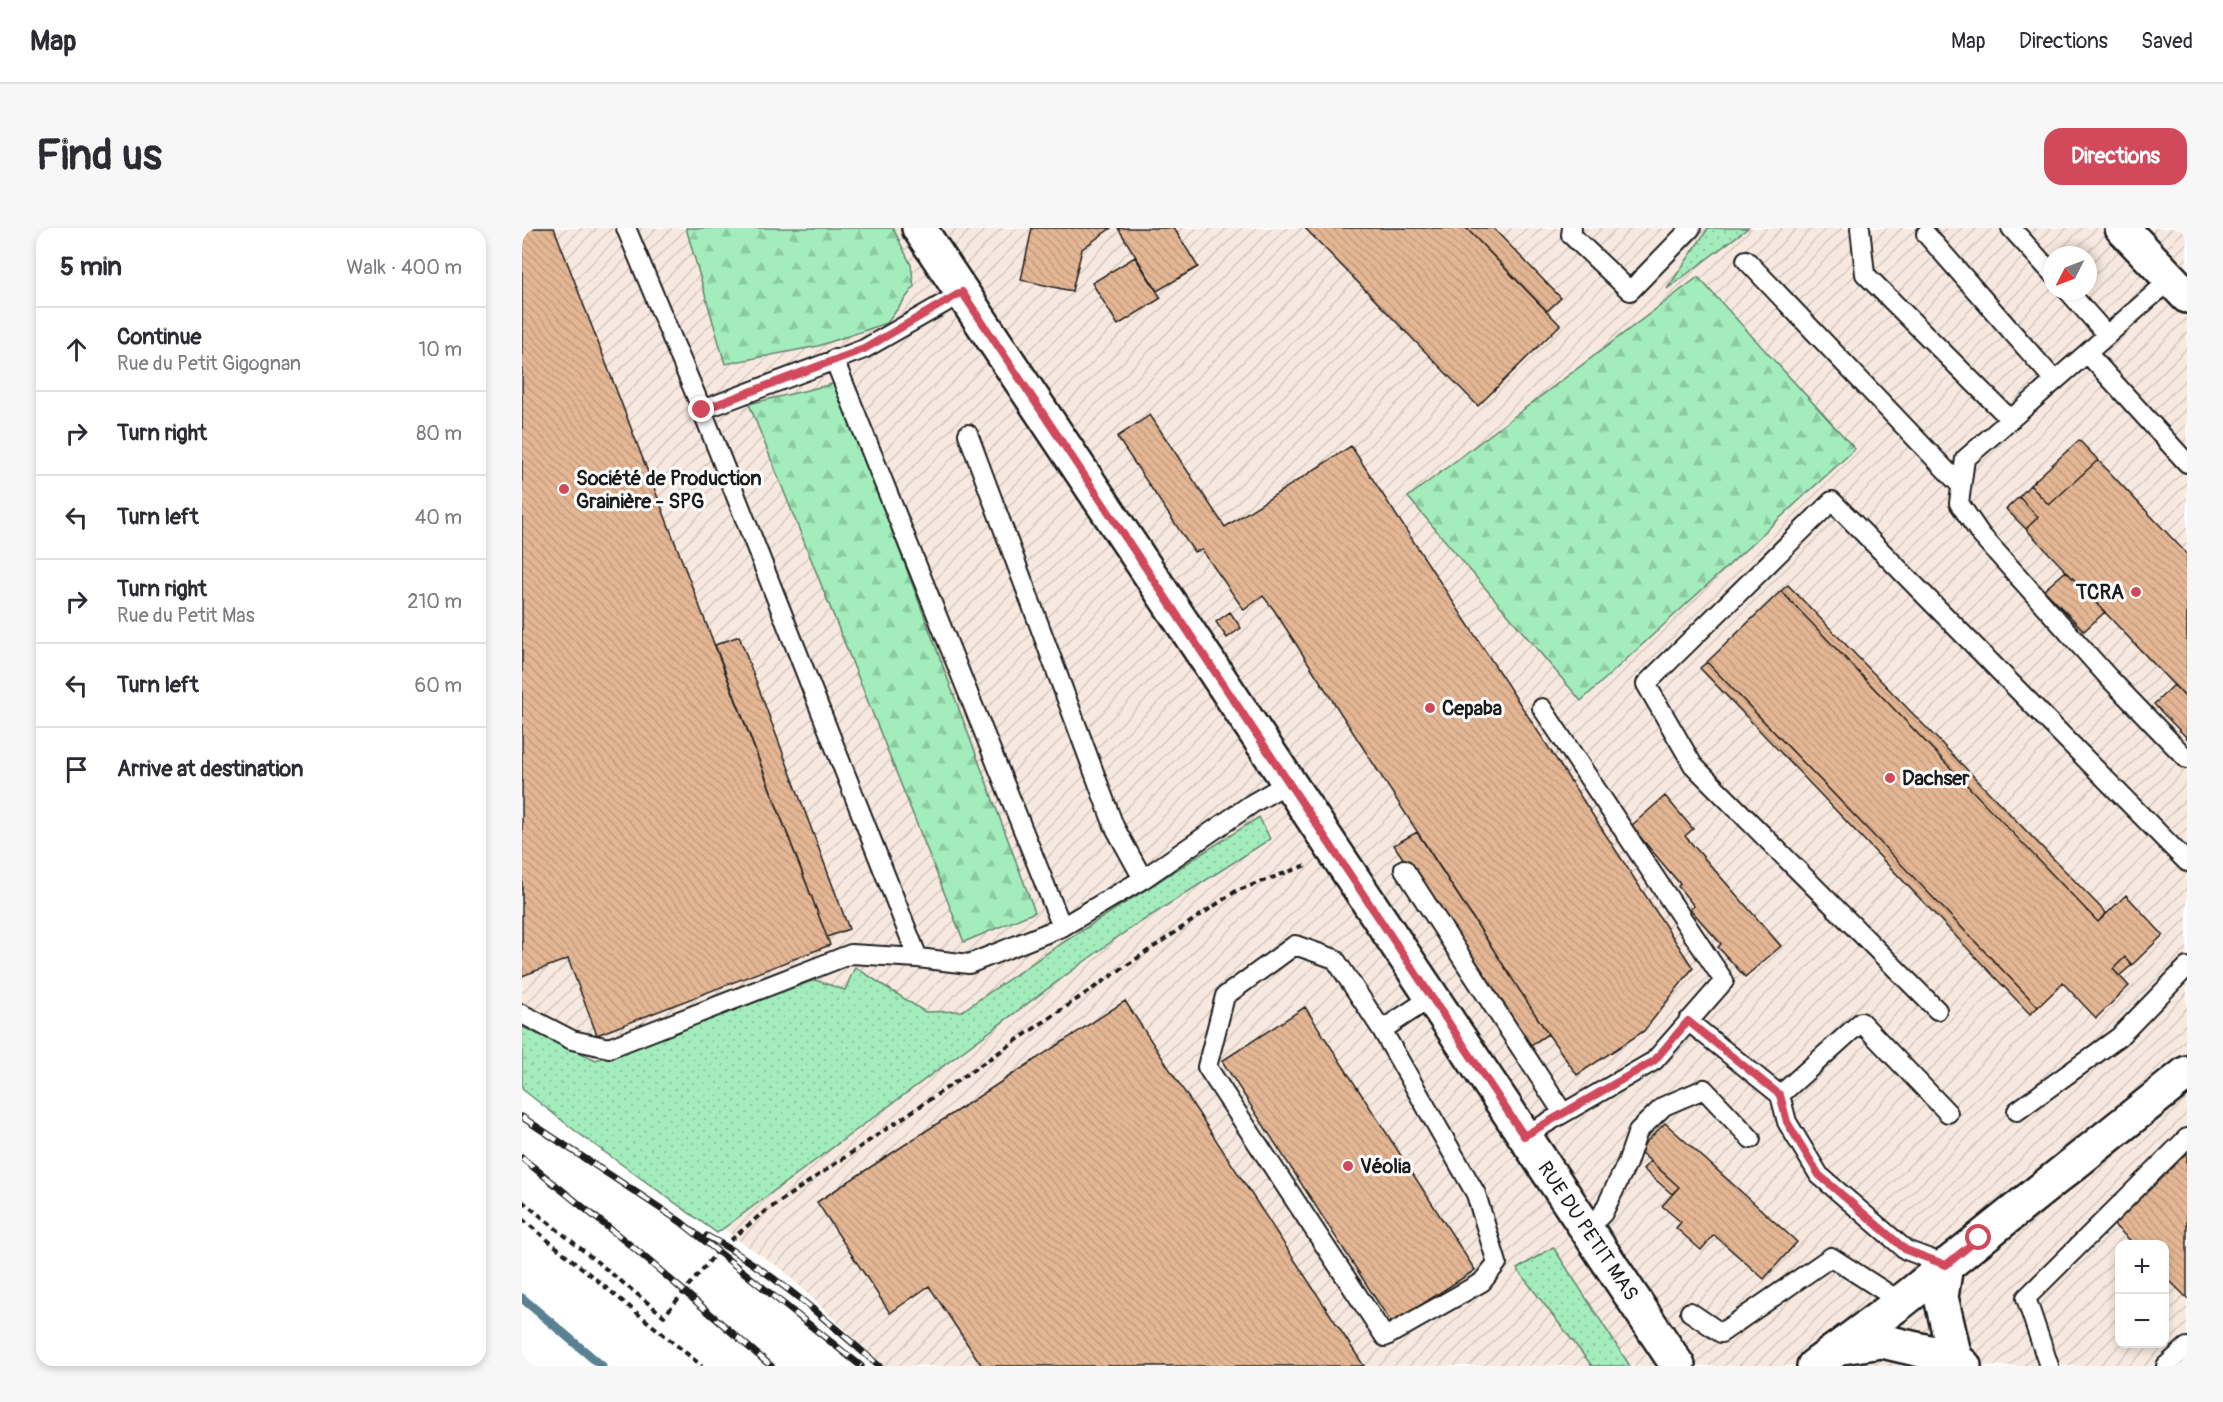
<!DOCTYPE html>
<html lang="en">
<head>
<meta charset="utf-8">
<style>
	:root { --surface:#fff; --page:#f7f7f7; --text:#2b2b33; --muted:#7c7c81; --line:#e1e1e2; --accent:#d1495b }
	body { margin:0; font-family:Pangolin,sans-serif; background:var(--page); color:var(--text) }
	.controls { position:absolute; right:18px; bottom:18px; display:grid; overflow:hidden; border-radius:12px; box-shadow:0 3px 9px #0003 }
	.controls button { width:54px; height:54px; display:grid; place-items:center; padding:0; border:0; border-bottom:2px solid var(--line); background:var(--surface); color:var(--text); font:30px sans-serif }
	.compass { position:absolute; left:1521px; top:18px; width:54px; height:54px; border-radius:50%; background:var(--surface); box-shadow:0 3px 9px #0003; rotate:228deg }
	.stop { position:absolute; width:18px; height:18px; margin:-14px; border:4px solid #d1495b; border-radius:50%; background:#fff }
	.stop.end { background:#d1495b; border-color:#fff; box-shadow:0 2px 6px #0008 }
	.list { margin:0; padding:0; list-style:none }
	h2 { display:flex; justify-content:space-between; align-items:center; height:78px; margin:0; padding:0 24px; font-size:26px }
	h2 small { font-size:20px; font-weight:400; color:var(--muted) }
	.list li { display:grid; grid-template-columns:39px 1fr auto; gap:18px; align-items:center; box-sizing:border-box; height:84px; padding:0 24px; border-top:2px solid var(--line) }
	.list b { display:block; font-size:22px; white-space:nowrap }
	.list p { margin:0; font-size:20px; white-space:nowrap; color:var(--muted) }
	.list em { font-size:20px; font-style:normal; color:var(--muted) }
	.icon { flex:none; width:33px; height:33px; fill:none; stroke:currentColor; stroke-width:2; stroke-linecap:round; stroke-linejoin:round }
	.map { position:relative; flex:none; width:1665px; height:1138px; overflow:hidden; border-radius:18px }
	header { display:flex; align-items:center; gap:36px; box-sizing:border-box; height:84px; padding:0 30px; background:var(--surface); border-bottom:2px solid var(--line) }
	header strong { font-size:28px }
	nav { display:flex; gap:33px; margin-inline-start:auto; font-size:21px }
	.intro { display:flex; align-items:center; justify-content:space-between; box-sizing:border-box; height:144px; padding:0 36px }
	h1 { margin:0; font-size:42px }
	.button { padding:15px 27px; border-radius:18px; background:var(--accent); color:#fff; font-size:21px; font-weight:700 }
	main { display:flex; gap:36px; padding:0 36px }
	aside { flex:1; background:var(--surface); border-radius:18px; box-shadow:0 3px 9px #0003 }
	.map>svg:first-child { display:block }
	.industrial { fill:url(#industrial-furrows); fill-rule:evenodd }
	.grass { fill:url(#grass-dots); stroke:#60846c; stroke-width:1.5 }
	.forest { fill:url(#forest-firs); stroke:#60846c; stroke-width:1.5 }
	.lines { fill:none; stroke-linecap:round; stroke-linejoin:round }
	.stream { stroke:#5a8193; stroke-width:9 }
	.building { fill:url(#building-back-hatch); stroke:#1c1c1c; stroke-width:1.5 }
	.service-casing { stroke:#1c1c1c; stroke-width:22 }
	.minor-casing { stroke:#1c1c1c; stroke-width:38 }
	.path { stroke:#1c1c1c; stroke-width:4; stroke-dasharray:6 4.5; stroke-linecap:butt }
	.service { stroke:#fff; stroke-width:18 }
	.minor { stroke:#fff; stroke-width:33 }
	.rail-casing { stroke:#1c1c1c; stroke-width:7 }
	.rail { stroke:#fff; stroke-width:4.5; stroke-dasharray:14; stroke-linecap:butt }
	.route { stroke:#d1495b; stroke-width:8 }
	.poi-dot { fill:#d1495b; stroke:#fff; stroke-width:2 }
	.labels { text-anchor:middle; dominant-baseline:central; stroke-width:6; stroke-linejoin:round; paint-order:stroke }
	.poi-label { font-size:20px; font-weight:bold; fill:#1c1c1c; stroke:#fff; text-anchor:start }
	.street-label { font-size:20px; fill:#1c1c1c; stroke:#fff }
</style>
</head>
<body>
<header>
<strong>Map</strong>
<nav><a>Map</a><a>Directions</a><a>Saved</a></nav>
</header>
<div class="intro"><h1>Find us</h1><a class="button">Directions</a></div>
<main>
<aside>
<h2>5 min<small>Walk · 400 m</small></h2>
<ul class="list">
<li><svg class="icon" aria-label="ahead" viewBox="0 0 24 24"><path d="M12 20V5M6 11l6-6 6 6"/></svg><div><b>Continue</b><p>Rue du Petit Gigognan</p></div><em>10 m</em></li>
<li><svg class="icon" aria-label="right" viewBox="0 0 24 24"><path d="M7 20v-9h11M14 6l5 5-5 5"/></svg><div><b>Turn right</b></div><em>80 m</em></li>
<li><svg class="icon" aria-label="left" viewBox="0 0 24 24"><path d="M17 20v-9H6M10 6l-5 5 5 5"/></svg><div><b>Turn left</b></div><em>40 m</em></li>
<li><svg class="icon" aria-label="right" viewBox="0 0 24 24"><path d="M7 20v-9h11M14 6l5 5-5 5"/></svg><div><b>Turn right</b><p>Rue du Petit Mas</p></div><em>210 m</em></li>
<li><svg class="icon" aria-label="left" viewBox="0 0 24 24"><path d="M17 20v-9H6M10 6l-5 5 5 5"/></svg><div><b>Turn left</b></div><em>60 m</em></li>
<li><svg class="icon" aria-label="arrive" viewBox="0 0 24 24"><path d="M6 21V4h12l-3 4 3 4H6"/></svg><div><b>Arrive at destination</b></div></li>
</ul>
</aside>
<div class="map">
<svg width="1665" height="1138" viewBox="0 0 1665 1138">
	<defs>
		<pattern id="industrial-furrows" width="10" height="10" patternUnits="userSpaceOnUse" patternTransform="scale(1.5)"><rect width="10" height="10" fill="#f7e9df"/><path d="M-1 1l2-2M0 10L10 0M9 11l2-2" fill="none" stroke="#d3c7bf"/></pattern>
		<pattern id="grass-dots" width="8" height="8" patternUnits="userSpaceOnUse" patternTransform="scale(1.5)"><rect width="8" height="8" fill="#a3edbc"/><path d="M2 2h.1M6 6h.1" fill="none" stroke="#8ccba1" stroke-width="1.8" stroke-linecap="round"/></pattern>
		<pattern id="forest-firs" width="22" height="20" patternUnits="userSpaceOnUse" patternTransform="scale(1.5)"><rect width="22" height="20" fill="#a3edbc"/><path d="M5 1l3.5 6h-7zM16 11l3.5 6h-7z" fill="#8ccba1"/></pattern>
		<pattern id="building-back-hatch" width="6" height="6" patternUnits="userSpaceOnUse" patternTransform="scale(1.5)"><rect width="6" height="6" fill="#e4b694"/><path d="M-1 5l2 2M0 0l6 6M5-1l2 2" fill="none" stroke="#c39c7f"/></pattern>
	</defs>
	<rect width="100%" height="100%" fill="#fff"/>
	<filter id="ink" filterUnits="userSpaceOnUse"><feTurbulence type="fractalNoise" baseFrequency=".0167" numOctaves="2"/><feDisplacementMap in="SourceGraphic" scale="12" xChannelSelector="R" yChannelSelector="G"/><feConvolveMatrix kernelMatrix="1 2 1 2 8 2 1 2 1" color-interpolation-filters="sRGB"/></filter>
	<g filter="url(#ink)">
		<path class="industrial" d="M0,0H1665V1138H361L261,1042L219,1014L0,845ZM1530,27H1566V63H1530ZM1598,1016H1642V1116H1598Z"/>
		<path class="grass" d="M1186,0H1226L1145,61L1185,2Z
			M737,589L748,611L597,708L195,1005L56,905L0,861V799L74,832L293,752L323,762L333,739L403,784L440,783L531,721Z
			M1031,1019L1108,1138H1070L995,1041Z"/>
		<path class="forest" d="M164,0H371L389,37L392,59L365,95L296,118L203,136Z
			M1176,49L1333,221L1059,473L886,269Z
			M315,155L513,684L442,714L227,176Z"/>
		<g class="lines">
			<path class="stream" d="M0,1070L80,1138"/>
		</g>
		<path class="building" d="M0,0H32L308,717L75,807L46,731L0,748Z
			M510,0H589L560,21L550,63L499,52Z
			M596,0H652L676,39L635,63Z
			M783,0H944L1038,97L956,178Z
			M944,0H971L1039,70L1025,83Z
			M613,29L639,70L596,97L570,55Z
			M628,187L703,299L829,218L1171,740L1122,803L1055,847L1026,806L752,382L741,368L722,382L680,322L672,324L595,209Z
			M1557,212L1576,232L1527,277L1508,257Z
			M1576,232L1665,326V471L1504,301L1516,289L1497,269L1508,257L1527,277Z
			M1497,269L1516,289L1504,301L1484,281Z
			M1544,343L1583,384L1562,403L1522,362Z
			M1266,357L1584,685L1576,694L1259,363Z
			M1259,363L1576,694L1604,667L1641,707L1610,737L1603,729L1591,741L1607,758L1574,790L1541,755L1516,779L1185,434Z
			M708,384L719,400L705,410L694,394Z
			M217,408L327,701L305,709L193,417Z
			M1185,434L1516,779L1508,786L1178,440Z
			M1652,457L1665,471V510L1632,476Z
			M1143,568L1171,601L1163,608L1259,718L1223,749L1196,719L1199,716L1168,681L1172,678L1156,658L1158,656L1109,598Z
			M895,604L1026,806L1006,819L872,617Z
			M1603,729L1610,737L1597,748L1591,741Z
			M603,773L842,1138H460L407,1058L368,1085L295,974Z
			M783,779L953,1042L870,1096L700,833Z
			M1143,895L1275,1014L1242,1051L1192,1007L1179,1022L1154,1000L1159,994L1140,978L1157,959L1116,922Z
			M1665,922V1070L1642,1047V1016H1612L1591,996Z
			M1128,933L1157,959L1150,966L1121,941Z"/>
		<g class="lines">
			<defs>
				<path id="service" d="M104,0L180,182
					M1050,0L1049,7L1108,63L1169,0
					M1338,0L1343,46L1489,192
					M1489,0L1530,45
					M1404,6L1533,153
					M1224,32L1439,258
					M1546,63L1585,107
					M440,65L342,121L180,182L396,730L447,736L540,699L621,651L731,575L766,555
					M1565,125L1649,51
					M312,131L540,699
					M446,206L592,598L621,651
					M1665,235L1565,125L1443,231L1437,275L1459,307L1587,450L1665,531
					M882,641L1041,885
					M1415,782L1171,537L1124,456L1310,273L1665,634
					M0,786L50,812L87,820L329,726L396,730
					M1166,793L1258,867L1339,794L1426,885
					M860,802L813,731L773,717L703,768L685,839L863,1109L960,1054L975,1035L954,966L860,802L910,769
					M1258,867L1265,894L1297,947L1384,1022L1424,1037
					M1495,883L1597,809L1665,739
					M1002,908L1132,833L1202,753L1020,480
					M1065,1002L1081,985L1105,935L1116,903L1142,878L1182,861L1229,911
					M1168,1084L1199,1105L1309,1029L1379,1074
					M1527,1138L1504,1070L1665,910
					M1644,1138L1665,1119"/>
				<path id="minor" d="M397,0L1156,1138
					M1600,0L1665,68
					M1424,1037L1419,1069L1433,1130
					M1320,1119L1360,1113L1433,1130L1442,1138
					M1292,1138L1379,1074L1665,845"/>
			</defs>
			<use href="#service" class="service-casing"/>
			<use href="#minor" class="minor-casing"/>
			<path class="path" d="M0,973L142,1088L195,1024L238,987L714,663L785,637
				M0,991L180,1138"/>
			<use href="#service" class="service"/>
			<use href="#minor" class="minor"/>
			<defs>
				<path id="rail" d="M0,889L159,994L339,1138
					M0,930L113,1021L249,1138
					M185,1008C249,1042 303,1091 357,1138"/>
			</defs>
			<use href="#rail" class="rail-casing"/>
			<use href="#rail" class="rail"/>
		</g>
	</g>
	<g class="lines" filter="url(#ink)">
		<path class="route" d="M180,182L342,121L440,64L1002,908L1132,833L1166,793L1258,867L1265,894L1297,947L1384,1022L1424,1037L1457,1010"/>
	</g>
	<g class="poi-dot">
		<circle cx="42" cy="261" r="6"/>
		<circle cx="1614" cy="364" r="6"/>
		<circle cx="908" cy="480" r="6"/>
		<circle cx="1368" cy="550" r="6"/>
		<circle cx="826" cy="938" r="6"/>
	</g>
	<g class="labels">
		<g class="poi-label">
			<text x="54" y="250">Société de Production<tspan x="54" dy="23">Grainière - SPG</tspan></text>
			<text x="1602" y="364" text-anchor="end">TCRA</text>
			<text x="920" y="480">Cepaba</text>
			<text x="1380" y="550">Dachser</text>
			<text x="838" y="938">Véolia</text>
		</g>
		<g class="street-label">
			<text transform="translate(1066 1003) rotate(56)">RUE DU PETIT MAS</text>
		</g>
	</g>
</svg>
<div class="controls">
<button>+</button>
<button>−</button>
</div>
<svg class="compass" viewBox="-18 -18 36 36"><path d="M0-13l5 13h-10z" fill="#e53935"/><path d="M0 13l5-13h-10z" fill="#7c7c81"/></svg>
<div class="stop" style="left:1457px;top:1010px"></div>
<div class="stop end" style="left:180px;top:182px"></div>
</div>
</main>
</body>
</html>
